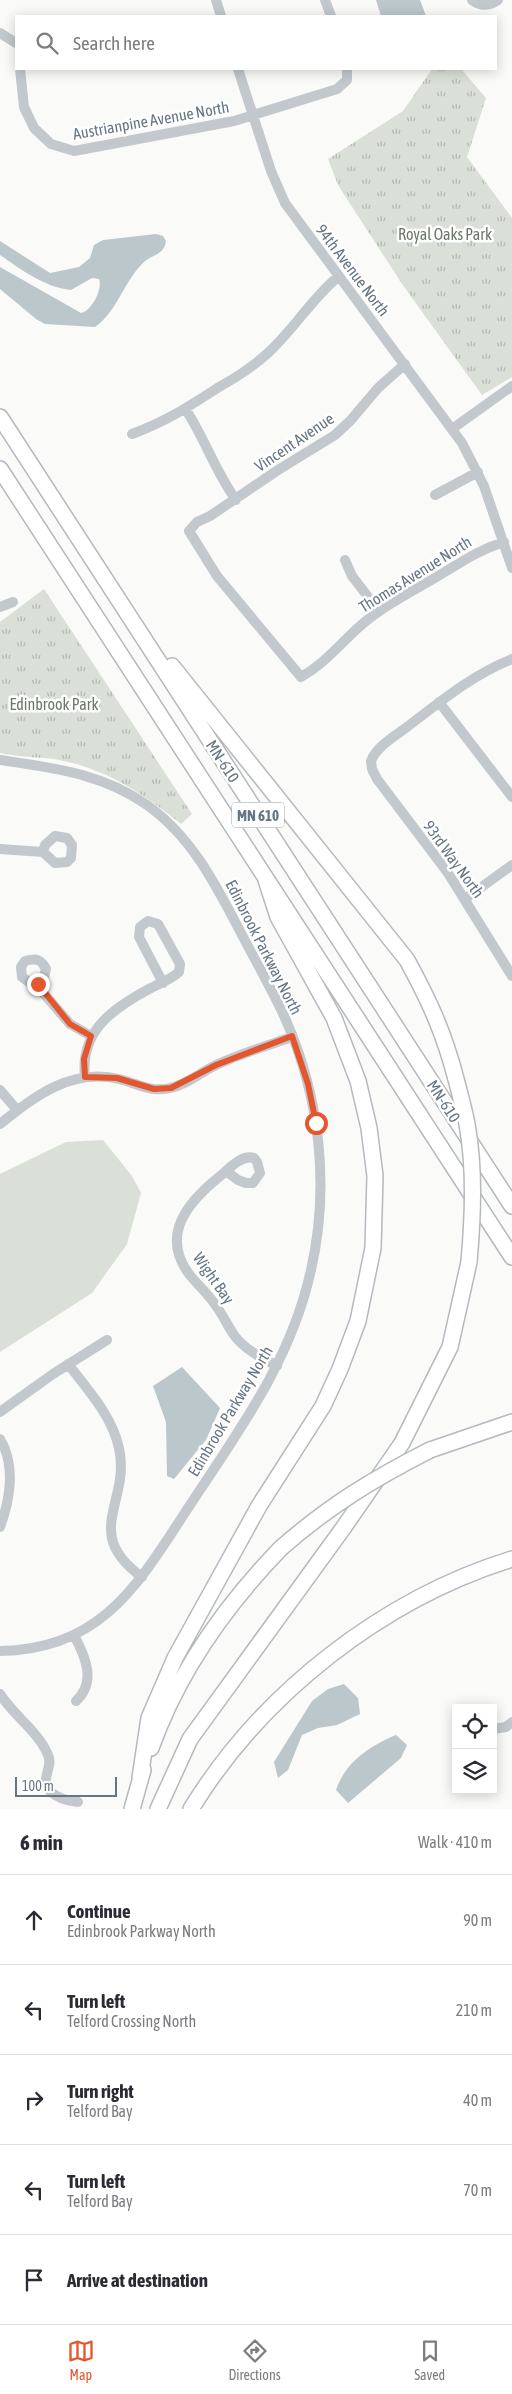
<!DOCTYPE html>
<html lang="en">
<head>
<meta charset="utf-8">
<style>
	:root { --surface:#fff; --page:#f7f7f7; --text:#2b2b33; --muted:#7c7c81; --line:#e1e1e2; --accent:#e4572e }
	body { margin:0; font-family:"Asap Condensed",sans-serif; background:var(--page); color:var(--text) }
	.controls { position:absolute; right:15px; bottom:15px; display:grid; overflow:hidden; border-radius:0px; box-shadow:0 2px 12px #0003 }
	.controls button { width:45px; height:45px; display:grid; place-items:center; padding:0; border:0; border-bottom:1px solid var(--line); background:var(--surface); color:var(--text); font:25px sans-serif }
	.scale { position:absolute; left:15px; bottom:12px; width:102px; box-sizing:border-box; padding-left:5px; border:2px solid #657683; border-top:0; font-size:14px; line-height:18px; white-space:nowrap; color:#657683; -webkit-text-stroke:4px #fff; paint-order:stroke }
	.stop { position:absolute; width:15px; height:15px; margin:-11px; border:4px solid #e4572e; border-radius:50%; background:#fff }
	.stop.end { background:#e4572e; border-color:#fff; box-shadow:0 1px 5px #0008 }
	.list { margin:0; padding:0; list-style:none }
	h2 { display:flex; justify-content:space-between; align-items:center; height:65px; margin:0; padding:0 20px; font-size:21px }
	h2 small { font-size:16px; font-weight:400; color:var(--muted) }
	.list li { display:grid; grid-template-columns:32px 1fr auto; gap:15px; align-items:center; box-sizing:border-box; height:90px; padding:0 20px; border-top:1px solid var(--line) }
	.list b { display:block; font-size:19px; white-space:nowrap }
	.list p { margin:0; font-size:16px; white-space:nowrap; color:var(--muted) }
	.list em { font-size:16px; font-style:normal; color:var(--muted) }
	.icon { flex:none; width:28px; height:28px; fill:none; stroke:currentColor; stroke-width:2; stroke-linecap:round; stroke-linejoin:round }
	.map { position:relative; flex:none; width:512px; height:1809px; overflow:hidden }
	.search { position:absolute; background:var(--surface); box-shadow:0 2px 12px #0003; left:15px; right:15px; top:15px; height:55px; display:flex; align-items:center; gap:12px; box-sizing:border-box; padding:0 18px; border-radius:0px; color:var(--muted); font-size:19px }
	.sheet { height:515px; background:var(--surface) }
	nav { display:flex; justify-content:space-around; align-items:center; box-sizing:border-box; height:70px; border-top:1px solid var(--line); background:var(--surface); font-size:14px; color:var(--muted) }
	nav a { display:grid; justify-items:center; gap:2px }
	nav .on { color:var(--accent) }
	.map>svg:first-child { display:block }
	.grass { fill:#dadfd7 }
	.park { fill:url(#park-tufts) }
	.water { fill:#bbc7cb }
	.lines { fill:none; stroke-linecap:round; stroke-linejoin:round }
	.highway-casing { stroke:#b4b9bd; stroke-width:18 }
	.minor { stroke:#c3c8cc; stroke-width:10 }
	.highway { stroke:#fff; stroke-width:15 }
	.highway-bridge-casing { stroke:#b4b9bd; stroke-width:18; stroke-linecap:butt }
	.highway-bridge { stroke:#fff; stroke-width:15 }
	.route { stroke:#e4572e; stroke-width:6 }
	.labels { text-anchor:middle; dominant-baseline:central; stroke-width:5; stroke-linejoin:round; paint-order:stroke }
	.shield { fill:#fff; stroke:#939fa8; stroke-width:1 }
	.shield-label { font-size:15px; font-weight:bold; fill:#657683 }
	.street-label { font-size:16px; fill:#657683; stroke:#fff }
	.park-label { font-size:16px; fill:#687a64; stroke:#fff }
</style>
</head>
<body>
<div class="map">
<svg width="512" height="1809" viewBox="0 0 512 1809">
	<defs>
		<pattern id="park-tufts" width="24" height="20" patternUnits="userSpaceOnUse" patternTransform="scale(1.25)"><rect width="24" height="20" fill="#dadfd7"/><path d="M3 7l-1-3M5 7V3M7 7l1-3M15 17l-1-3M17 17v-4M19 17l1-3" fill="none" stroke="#b4b9b4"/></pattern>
	</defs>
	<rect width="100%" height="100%" fill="#fafaf8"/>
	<path class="grass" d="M103,1140L132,1176L141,1193L127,1244L92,1293L0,1352V1174L66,1142Z"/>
	<path class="park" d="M432,69H461L486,98L467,157L512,218V377L482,395L402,284L338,185L328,159L403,111Z
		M44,589L192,814L181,824C143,793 103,767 54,759C36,757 18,757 0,753V622Z"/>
	<path class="water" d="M376,0H420L426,16H381Z
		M156,234L163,236L166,241C164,256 151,254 142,264C124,282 116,313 95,327L45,324L36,319L0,289V267L81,313C92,311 103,288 99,279L92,278L71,290C44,287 22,270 0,255V241L50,273L79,267L90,258L94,245L103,240Z
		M182,1367L220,1408L206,1440L174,1479L167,1476L166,1422L153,1386Z
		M344,1684L358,1698L360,1714L337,1725L318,1728L302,1735L288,1770L278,1778L274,1762L312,1701L328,1689Z
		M396,1735L407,1745L401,1758L348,1803L336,1790C346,1761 370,1746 396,1735Z"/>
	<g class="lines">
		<defs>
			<path id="highway" d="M0,417L512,1206
				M0,469L512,1257
				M172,666L407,960C430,1002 444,1033 456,1079
				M430,1450L512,1422
				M151,1748C178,1672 225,1606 281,1548
				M140,1778L149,1718L175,1658L259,1506L323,1406L340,1369L358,1321L373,1248L375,1176L369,1128L358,1081L334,1018L278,917L266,880
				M132,1809L143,1770
				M158,1809L190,1739L344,1527L402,1443L450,1347L469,1262
				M191,1809C262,1693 383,1599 512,1559"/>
		</defs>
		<use href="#highway" class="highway-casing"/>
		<path class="minor" d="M216,0L221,16
			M325,0L331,16
			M472,0C481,7 489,6 498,0
			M0,33L16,43
			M20,69L24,107L34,128L51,144L74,151L234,121L337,89L347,80V69
			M238,69L271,171L285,203L462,443L484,486L512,568
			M405,364L378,388L350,421L335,435L278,470L210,516L197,522L189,531L217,576L301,677C324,664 339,645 359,627C379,609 402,597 426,583C454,568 472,552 504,542
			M186,410C205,439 215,471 236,500
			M452,429L512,386
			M132,434C167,421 188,407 219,387C237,377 254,366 269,352C295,328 312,298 339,276
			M435,495L478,472
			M345,560L352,576L379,611
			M0,607L13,602
			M512,659C472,675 441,701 407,727C395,736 377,746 371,761L372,769L377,779L448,873L512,976
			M439,702L512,797
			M0,760C53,768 102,773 147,805C192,837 216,885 241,933C256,962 272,989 285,1018C320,1097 330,1186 311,1270C292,1358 241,1428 192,1502C141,1579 105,1650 0,1651
			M55,836L67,838L72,845L71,858L67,862L55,863L43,852L45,845Z
			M0,849L43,852
			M465,899L512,865
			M38,984L33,985L22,977L21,967L25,961C36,958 41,959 46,969L43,980L38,984L39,988L70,1024L91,1036
			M85,1077C80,1031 112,1009 149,989C160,983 170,980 179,972L180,964L158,924L148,921L140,927L139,937L163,983
			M0,1090L17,1110
			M0,1124C35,1096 71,1068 119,1079C136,1083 152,1093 170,1088C186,1085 200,1073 214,1066C239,1054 266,1046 292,1037
			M226,1171L238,1180L246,1183H253L260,1173L257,1162L254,1158C241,1154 228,1170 219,1177C188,1202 160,1235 189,1274C197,1284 207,1293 214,1303C222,1313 227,1325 234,1335C245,1350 262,1358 277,1366
			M68,1364C88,1390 112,1416 119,1448C131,1502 81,1533 142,1577
			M0,1412L53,1374L107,1340
			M0,1439C16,1465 10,1500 0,1527
			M74,1635C85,1656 97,1682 76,1701
			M0,1694C14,1716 38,1731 48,1755C54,1767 39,1779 50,1791C58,1799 68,1801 78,1802
			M493,1729L506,1727L512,1722"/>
		<use href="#highway" class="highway"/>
		<defs>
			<path id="highway-bridge" d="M456,1079C460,1094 464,1109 467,1124C475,1169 473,1216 469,1262
				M281,1548C329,1506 373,1479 430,1450"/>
		</defs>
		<use href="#highway-bridge" class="highway-bridge-casing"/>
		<use href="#highway-bridge" class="highway-bridge"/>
	</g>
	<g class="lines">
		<path class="route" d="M38,984L70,1024L91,1036L84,1059L85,1077L117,1078L154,1089L171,1088L216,1065L292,1036L308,1084L316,1123"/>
	</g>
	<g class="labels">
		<rect class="shield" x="232" y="802.5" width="52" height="25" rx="4"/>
		<g class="shield-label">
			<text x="258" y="815">MN 610</text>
		</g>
		<g class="street-label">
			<text transform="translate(151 120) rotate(-10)">Austrianpine Avenue North</text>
			<text transform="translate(353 270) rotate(53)">94th Avenue North</text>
			<text transform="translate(294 442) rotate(-34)">Vincent Avenue</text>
			<text transform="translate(415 574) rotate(-32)">Thomas Avenue North</text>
			<text transform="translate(223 761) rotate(57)">MN-610</text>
			<text transform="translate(454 859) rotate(54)">93rd Way North</text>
			<text transform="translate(264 947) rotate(63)">Edinbrook Parkway North</text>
			<text transform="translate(444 1101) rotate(57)">MN-610</text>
			<text transform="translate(214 1278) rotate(55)">Wight Bay</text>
			<text transform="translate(230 1411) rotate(-59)">Edinbrook Parkway North</text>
		</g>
		<g class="park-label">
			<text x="445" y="234">Royal Oaks Park</text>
			<text x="54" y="704">Edinbrook Park</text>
		</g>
	</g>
</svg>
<div class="controls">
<button><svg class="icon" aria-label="locate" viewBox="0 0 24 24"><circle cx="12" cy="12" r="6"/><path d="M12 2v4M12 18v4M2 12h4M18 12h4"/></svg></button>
<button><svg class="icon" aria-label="layers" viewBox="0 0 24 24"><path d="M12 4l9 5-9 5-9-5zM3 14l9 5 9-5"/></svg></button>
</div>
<div class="scale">100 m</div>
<div class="stop" style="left:316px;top:1123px"></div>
<div class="stop end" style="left:38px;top:984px"></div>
<div class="search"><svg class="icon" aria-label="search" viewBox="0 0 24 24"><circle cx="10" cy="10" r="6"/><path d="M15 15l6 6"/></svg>Search here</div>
</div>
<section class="sheet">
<h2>6 min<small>Walk · 410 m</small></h2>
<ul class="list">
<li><svg class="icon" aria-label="ahead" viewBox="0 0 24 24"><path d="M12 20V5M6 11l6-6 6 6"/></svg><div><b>Continue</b><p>Edinbrook Parkway North</p></div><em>90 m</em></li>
<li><svg class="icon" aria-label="left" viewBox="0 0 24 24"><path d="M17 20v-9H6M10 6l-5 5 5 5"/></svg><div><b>Turn left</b><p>Telford Crossing North</p></div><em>210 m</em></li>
<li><svg class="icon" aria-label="right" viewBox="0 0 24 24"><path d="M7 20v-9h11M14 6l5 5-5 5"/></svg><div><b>Turn right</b><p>Telford Bay</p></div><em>40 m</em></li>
<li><svg class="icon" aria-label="left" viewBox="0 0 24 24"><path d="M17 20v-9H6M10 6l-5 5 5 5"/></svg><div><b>Turn left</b><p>Telford Bay</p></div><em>70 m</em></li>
<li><svg class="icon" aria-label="arrive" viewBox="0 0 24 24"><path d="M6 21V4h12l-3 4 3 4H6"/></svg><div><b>Arrive at destination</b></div></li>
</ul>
</section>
<nav>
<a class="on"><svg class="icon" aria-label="map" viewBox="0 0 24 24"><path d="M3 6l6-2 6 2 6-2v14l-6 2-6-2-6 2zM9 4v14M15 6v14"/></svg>Map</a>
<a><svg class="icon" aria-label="directions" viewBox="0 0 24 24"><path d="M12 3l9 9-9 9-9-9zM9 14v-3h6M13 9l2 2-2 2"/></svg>Directions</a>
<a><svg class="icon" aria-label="saved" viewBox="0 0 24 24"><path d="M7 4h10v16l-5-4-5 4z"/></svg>Saved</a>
</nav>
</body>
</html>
